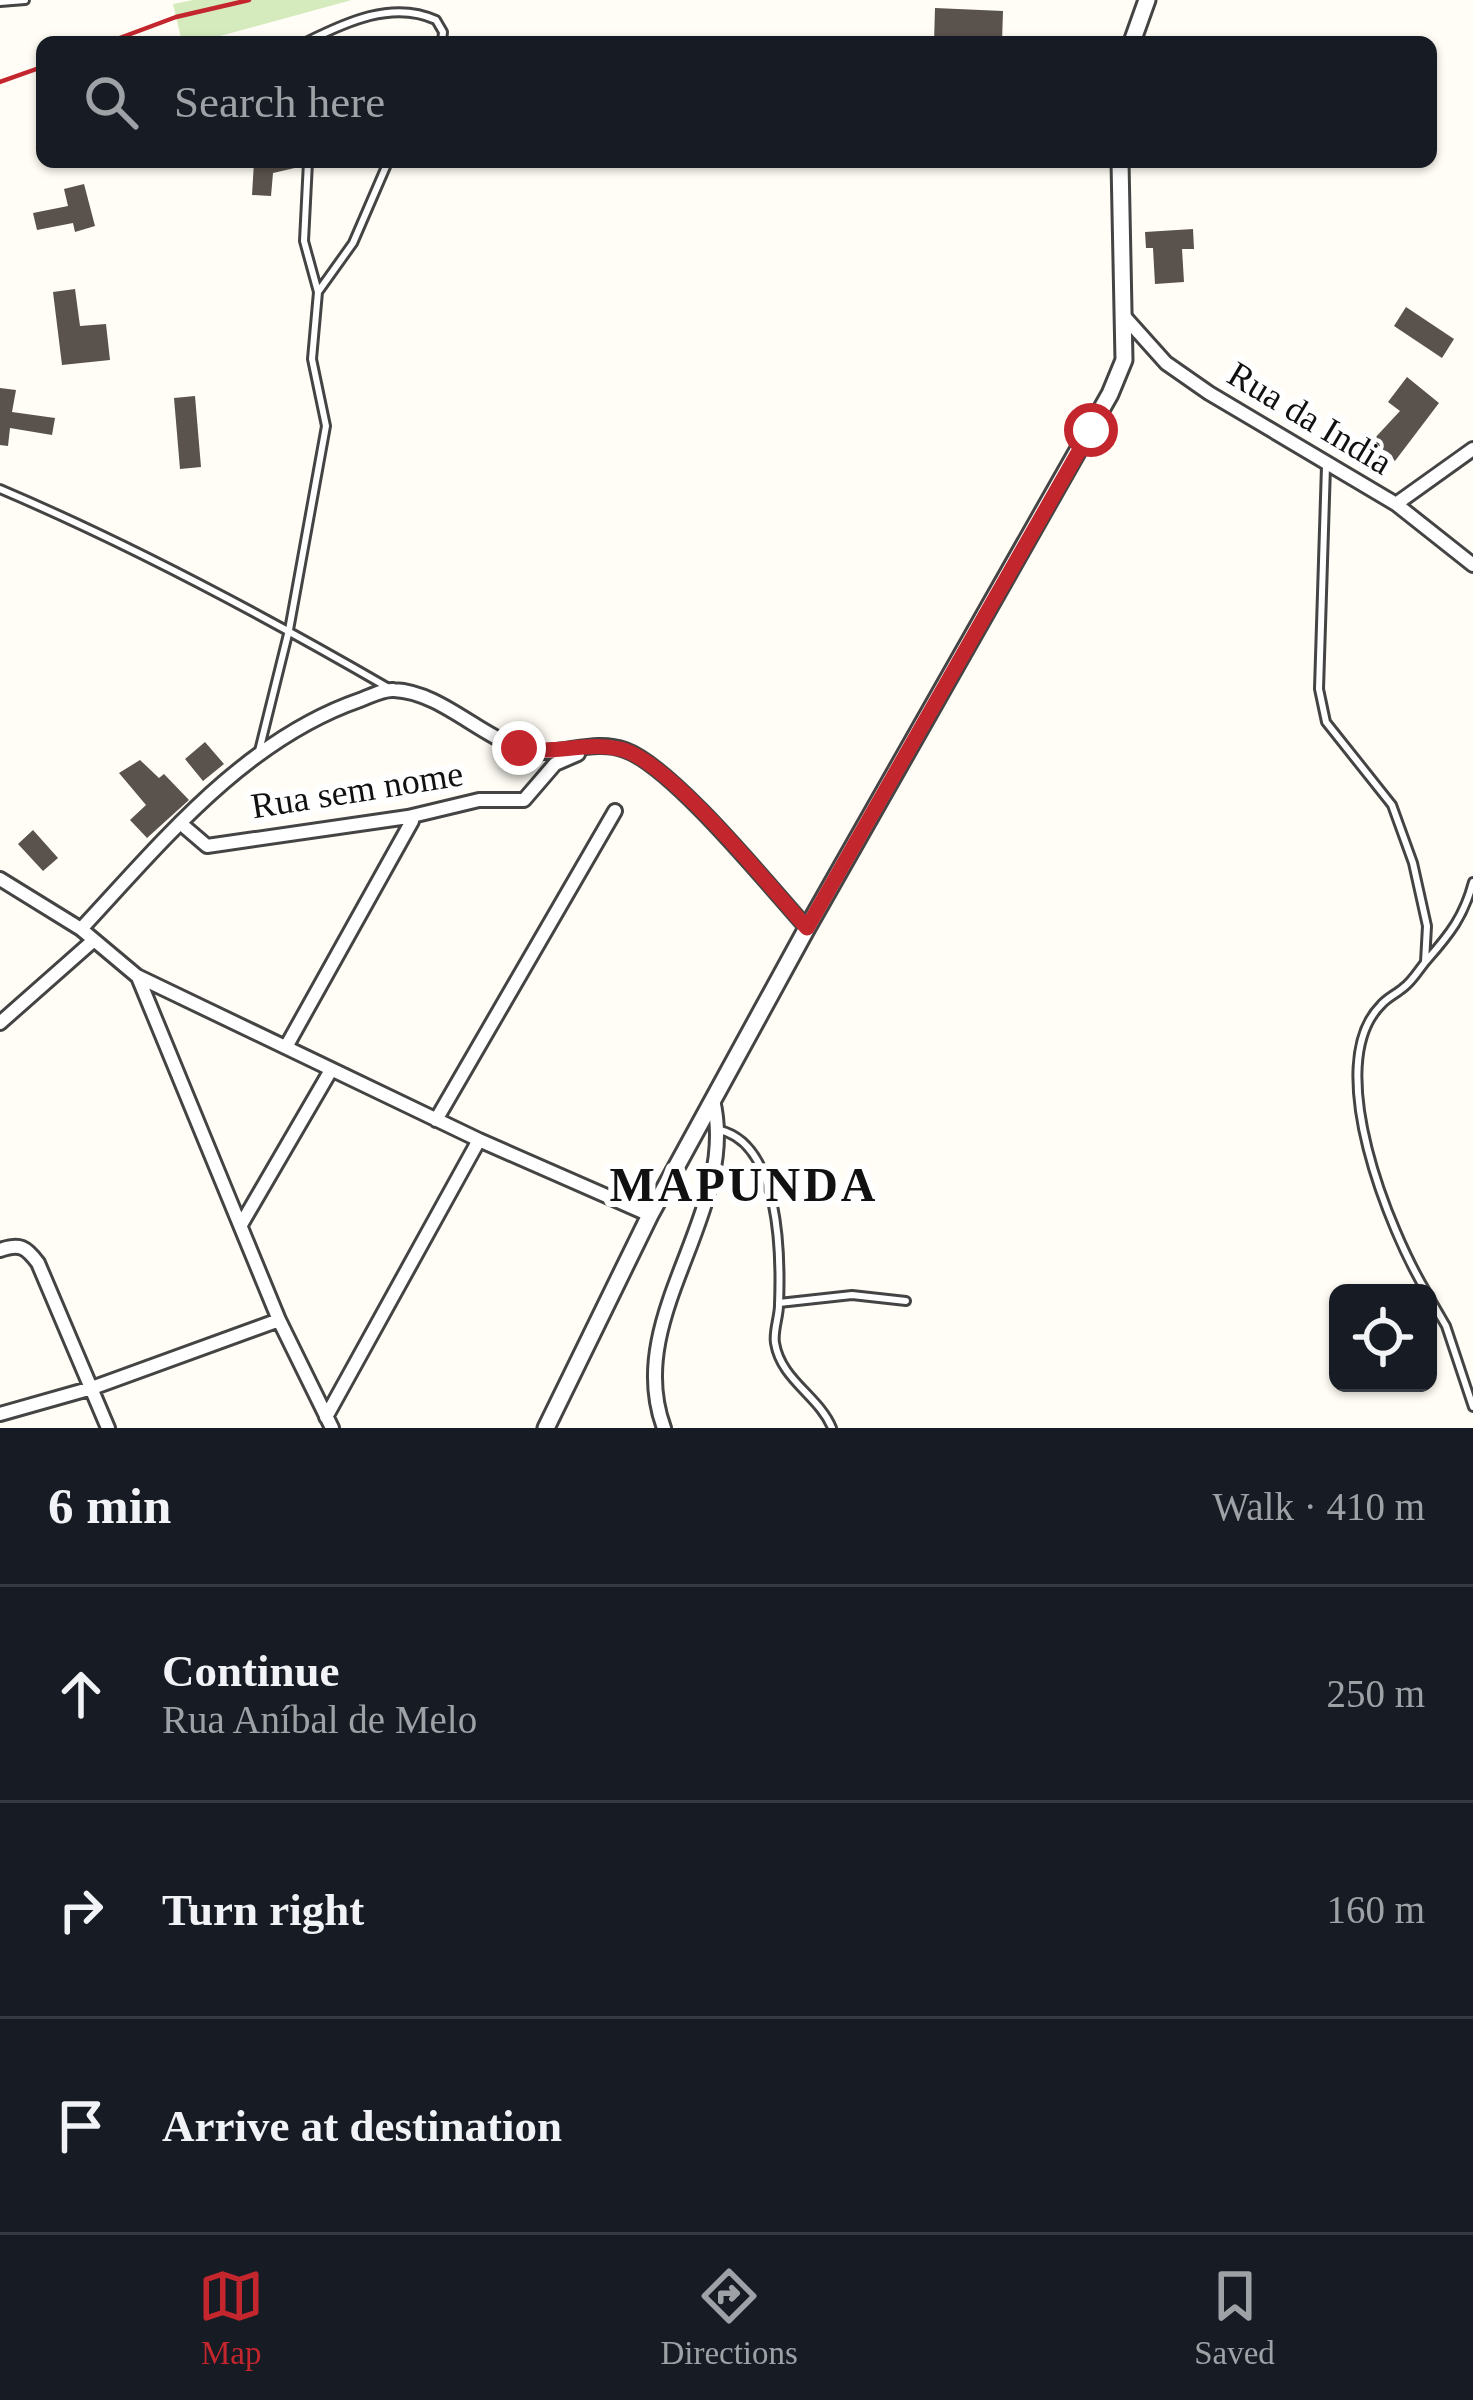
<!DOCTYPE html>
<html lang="en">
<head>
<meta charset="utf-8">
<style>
	:root { --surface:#171b24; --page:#242831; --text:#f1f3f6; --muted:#9ea1a6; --line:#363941; --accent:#c4262e }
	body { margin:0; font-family:Georgia,serif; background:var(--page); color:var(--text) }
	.controls { position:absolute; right:36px; bottom:36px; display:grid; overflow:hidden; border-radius:18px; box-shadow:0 3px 9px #0004 }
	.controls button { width:108px; height:108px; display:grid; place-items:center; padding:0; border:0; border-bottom:3px solid var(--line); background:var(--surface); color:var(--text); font:60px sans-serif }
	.stop { position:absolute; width:36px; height:36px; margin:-27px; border:9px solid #c4262e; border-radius:50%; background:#fff }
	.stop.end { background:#c4262e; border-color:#fff; box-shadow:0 3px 12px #0008 }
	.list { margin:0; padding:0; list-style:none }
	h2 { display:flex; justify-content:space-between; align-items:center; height:156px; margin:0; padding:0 48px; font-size:51px }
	h2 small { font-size:39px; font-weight:400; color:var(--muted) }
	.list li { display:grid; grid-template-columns:78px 1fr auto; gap:36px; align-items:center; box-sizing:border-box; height:216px; padding:0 48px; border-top:3px solid var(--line) }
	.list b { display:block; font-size:45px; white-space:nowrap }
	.list p { margin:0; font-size:39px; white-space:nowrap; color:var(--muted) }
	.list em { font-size:39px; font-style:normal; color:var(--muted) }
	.icon { flex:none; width:66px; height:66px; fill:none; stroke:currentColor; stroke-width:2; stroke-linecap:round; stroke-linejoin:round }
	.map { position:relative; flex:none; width:1473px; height:1428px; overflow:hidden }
	.search { position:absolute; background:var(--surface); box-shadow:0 3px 9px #0004; left:36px; right:36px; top:36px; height:132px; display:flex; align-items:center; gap:30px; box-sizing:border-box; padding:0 42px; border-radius:18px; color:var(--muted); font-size:45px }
	.sheet { height:804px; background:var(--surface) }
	nav { display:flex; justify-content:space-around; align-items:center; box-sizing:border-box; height:168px; border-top:3px solid var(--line); background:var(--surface); font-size:33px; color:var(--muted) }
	nav a { display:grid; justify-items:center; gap:6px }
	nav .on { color:var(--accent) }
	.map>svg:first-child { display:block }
	.green { fill:#d5ebbd }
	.building { fill:#5a524d }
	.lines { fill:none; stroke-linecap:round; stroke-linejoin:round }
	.service-casing { stroke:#444; stroke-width:12 }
	.minor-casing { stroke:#444; stroke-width:18 }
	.tertiary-casing { stroke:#444; stroke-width:21 }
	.service { stroke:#fff; stroke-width:6 }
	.minor { stroke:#fff; stroke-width:12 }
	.tertiary { stroke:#fff; stroke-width:15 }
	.rail { stroke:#c4262e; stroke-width:4.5 }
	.route { stroke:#c4262e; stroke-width:15 }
	.labels { text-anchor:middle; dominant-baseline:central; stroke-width:12; stroke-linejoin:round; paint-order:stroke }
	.street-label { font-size:36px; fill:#111; stroke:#fff }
	.district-label { font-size:48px; font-weight:bold; letter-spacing:3px; fill:#111; stroke:#fff }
</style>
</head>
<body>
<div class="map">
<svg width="1473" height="1428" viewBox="0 0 1473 1428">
	<rect width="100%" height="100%" fill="#fffdf5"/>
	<path class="green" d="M193,0H352L198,42H182L173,4Z"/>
	<path class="building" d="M935,8L1003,11L1002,42H934Z
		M254,162H299V167L273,173L271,196L252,195Z
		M84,184L95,226L75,232L73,223L37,230L33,213L68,206L64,189Z
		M1193,229L1194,249H1182L1184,282L1155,284L1153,248H1146L1145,232Z
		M75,289L80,326L106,324L110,360L62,365L53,292Z
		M1406,307L1454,339L1442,358L1394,326Z
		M1407,377L1439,403L1395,461L1373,440L1400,411L1388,402Z
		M0,388L16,390L12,412L55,418L52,435L10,428L8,446L0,445Z
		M195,396L201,467L180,469L174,398Z
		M205,742L224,764L203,781L185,759Z
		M140,760L159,778L164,774L189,800L147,838L130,820L146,805L119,773Z
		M33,830L58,858L43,871L18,844Z"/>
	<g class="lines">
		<defs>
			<path id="service" d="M0,2L25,0
				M306,42C346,22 393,0 436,20L443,32L442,42
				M308,162L304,241L318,292L353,243L388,162
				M1326,466L1319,689L1326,722L1392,805L1413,863L1427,926L1425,962
				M0,489C134,546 261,614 387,687
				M259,751L289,630L326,426L312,359L318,292
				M720,1130C780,1145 781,1254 779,1305C779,1317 773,1331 775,1343C781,1380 819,1396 832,1428
				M1427,1293C1390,1232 1321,1065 1381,1005C1387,998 1396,994 1403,988C1413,981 1419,969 1427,960C1450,934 1464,916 1473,882
				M1428,1295L1446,1326L1473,1407
				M779,1303L852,1295L906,1301"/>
			<path id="minor" d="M1123,315L1166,363L1209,393L1396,504L1473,565
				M1396,504L1473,449
				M186,828L207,846L408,817L479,800H524L555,764L578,754
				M0,879L81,929
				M138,977L279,1320L332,1428
				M0,1023L94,940
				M286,1047L412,821
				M436,1120L615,811
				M650,1215L479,1140L137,976L81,929C162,842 244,740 360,700C371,696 383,689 394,690C439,692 477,733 518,748C554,761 590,737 625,750C673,767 769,886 807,928
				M242,1223L331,1070
				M0,1250C20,1243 26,1247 38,1263L108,1428
				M0,1414L92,1388L279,1320
				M326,1417L479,1140
				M664,1428C622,1316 740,1213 713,1100"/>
			<path id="tertiary" d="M1132,42L1147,0
				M546,1428L650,1215L807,928L1110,394L1124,360L1120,162"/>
		</defs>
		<use href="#service" class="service-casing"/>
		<use href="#minor" class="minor-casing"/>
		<use href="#tertiary" class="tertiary-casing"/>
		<use href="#service" class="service"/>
		<use href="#minor" class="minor"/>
		<use href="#tertiary" class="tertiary"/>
		<path class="rail" d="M109,42L176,17L249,0
			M0,82L42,67"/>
	</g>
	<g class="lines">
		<path class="route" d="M519,748C557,755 585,741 620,749C668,759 770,887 807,928L1091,430"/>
	</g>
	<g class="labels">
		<g class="street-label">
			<text transform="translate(1310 418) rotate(31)">Rua da India</text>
			<text transform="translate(357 790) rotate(-9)">Rua sem nome</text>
		</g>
		<g class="district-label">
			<text x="744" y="1184">MAPUNDA</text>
		</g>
	</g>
</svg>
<div class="controls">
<button><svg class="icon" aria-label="locate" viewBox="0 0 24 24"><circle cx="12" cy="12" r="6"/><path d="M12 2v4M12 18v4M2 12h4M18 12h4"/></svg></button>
</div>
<div class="stop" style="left:1091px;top:430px"></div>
<div class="stop end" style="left:519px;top:748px"></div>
<div class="search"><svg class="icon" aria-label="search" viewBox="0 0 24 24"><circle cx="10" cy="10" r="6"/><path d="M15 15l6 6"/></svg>Search here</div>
</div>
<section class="sheet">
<h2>6 min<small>Walk · 410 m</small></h2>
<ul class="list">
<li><svg class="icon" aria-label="ahead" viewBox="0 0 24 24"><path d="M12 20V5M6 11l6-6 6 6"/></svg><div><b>Continue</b><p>Rua Aníbal de Melo</p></div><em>250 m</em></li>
<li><svg class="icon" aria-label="right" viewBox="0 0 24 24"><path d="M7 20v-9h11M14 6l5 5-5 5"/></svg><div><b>Turn right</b></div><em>160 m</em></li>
<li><svg class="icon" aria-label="arrive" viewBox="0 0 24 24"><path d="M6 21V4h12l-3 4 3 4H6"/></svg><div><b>Arrive at destination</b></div></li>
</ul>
</section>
<nav>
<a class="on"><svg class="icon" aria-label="map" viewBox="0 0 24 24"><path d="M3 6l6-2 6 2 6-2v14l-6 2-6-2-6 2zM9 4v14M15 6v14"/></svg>Map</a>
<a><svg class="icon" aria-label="directions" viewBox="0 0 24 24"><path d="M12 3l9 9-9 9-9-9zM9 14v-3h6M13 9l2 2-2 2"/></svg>Directions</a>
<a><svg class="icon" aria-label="saved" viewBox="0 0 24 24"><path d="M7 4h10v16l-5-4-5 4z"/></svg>Saved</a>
</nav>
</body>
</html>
